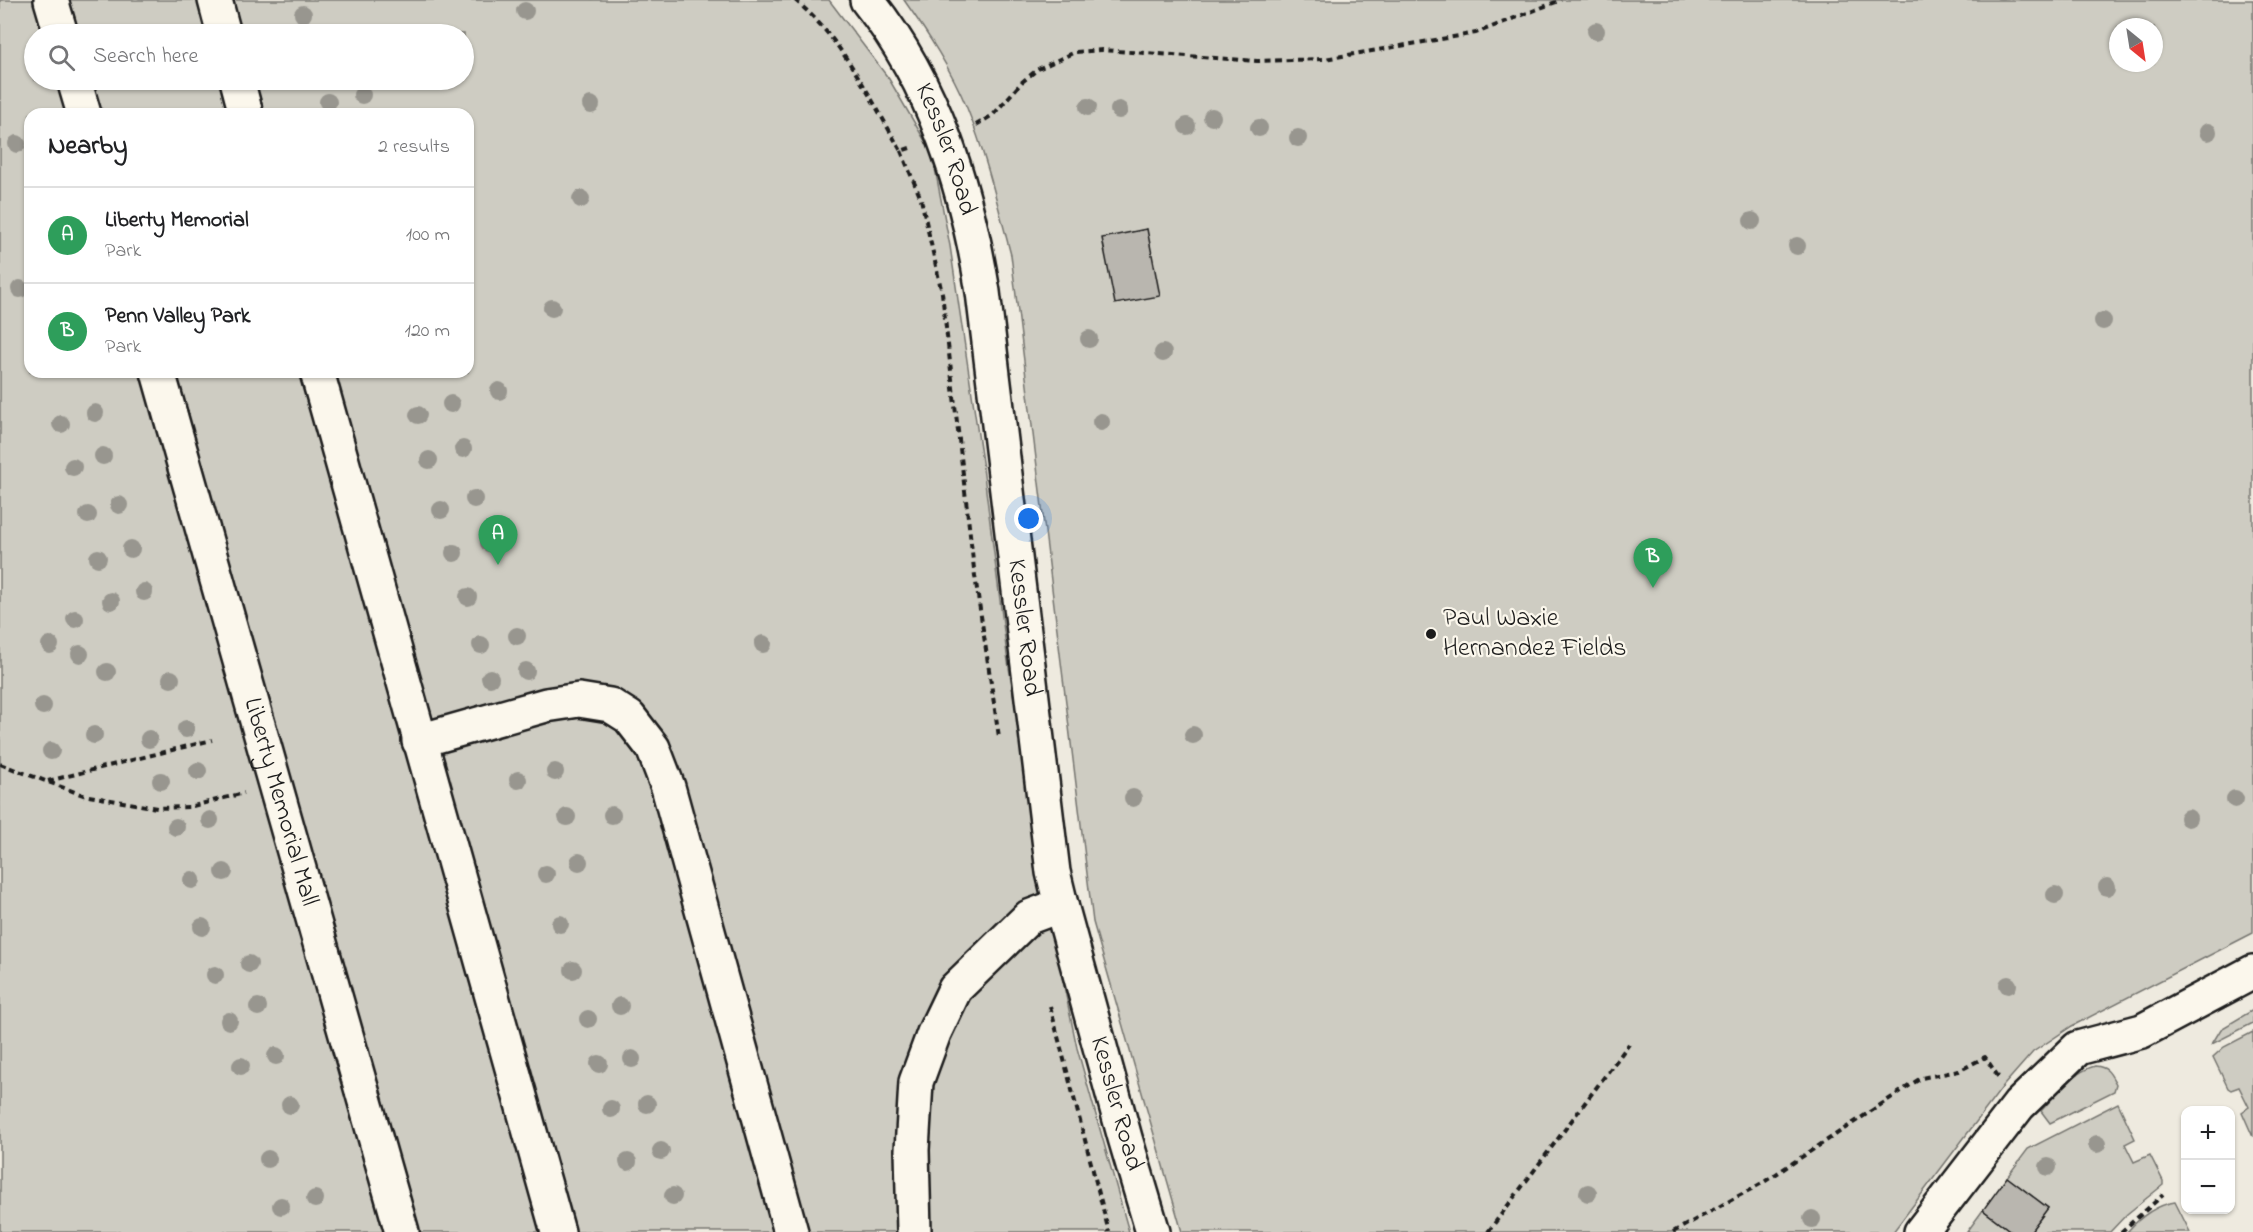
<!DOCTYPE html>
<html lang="en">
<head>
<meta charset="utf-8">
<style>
	:root { --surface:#fff; --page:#f6f6f6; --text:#202124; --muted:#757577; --line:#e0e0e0; --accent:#0b8043 }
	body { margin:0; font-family:"Indie Flower",sans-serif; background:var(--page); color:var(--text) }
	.controls { position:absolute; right:18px; bottom:18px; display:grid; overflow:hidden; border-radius:12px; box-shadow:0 2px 4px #0004 }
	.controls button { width:54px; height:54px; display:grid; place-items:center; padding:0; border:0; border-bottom:2px solid var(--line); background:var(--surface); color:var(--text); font:30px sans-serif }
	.compass { position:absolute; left:2109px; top:18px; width:54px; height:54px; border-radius:50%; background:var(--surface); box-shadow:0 2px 4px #0004; rotate:150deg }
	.you { position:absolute; left:1029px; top:519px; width:21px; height:21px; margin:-15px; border:4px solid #fff; border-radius:50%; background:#1a73e8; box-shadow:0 0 0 9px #1a73e833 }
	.badge { display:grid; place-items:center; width:39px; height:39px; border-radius:50%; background:var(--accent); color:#fff; font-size:20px; font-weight:700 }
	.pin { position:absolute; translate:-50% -50px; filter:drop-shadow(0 2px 3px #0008) }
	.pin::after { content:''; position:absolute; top:32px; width:21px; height:18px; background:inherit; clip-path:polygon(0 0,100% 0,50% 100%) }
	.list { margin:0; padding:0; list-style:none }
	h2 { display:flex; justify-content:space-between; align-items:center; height:78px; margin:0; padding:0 24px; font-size:26px }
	h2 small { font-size:20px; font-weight:400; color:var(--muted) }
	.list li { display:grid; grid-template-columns:39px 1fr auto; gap:18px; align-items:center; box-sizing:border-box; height:96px; padding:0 24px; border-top:2px solid var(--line) }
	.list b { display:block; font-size:22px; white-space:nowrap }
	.list p { margin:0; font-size:20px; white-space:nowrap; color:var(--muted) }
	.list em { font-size:20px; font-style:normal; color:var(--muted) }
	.icon { flex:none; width:33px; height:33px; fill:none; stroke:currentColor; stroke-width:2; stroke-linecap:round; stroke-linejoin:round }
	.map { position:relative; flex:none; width:2253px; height:1232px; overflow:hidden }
	.search { position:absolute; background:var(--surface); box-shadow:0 2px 4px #0004; left:24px; top:24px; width:450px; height:66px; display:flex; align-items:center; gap:15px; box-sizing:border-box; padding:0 21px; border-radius:33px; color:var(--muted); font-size:22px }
	.panel { position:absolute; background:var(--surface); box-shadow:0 2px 4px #0004; left:24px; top:108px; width:450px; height:270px; border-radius:18px }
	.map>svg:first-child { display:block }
	.green { fill:#ceccc2; stroke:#75746f; stroke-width:1.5; fill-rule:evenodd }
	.building { fill:#b9b6af; stroke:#1c1c1c; stroke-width:1.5 }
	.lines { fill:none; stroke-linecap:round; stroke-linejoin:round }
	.minor-casing { stroke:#1c1c1c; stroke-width:38 }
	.path { stroke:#1c1c1c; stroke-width:4; stroke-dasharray:6 4.5; stroke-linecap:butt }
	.minor { stroke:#fbf7ec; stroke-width:33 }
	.tree { fill:#98968f }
	.poi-dot { fill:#1c1c1c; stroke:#fbf7ec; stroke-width:2 }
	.labels { text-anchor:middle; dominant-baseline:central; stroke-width:4.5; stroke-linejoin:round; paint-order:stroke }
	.street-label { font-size:26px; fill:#1c1c1c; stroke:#fbf7ec }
	.poi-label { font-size:26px; fill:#1c1c1c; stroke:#fbf7ec; text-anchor:start }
</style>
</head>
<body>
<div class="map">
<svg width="2253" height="1232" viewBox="0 0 2253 1232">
	<rect width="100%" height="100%" fill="#eeeadf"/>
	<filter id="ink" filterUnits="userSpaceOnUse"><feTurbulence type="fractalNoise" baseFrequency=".0167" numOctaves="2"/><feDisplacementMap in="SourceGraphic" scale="12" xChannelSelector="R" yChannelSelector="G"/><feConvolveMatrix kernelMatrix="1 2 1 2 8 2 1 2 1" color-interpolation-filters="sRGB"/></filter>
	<g filter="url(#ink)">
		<path class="green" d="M0,0H829L889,79L932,153L950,246L984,475L1007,655L1048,910L1077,1048L1129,1232H0ZM34,34H464V80H34ZM30,114H468V372H30Z
			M904,0H2253V933L2072,1026L2033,1052L2004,1085L1893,1232H1182L1093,922L1011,255C998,206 986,155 967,108C951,69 928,34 904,0ZM2118,27H2154V63H2118Z
			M2253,1010V1023L2212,1044L2221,1029Z
			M2253,1032V1137L2242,1112L2249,1107L2239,1087L2231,1090L2228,1088L2213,1057L2224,1047Z
			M2095,1066C2108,1067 2110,1073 2116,1084L2114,1091L2050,1123L2041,1111C2056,1095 2072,1072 2095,1066Z
			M2118,1103L2135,1139L2125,1144L2134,1162L2150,1155L2163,1181V1185L2127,1214L2110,1232H2030L2048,1208L2007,1177L2028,1149Z
			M2175,1202L2190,1232H2127C2140,1217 2156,1205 2175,1202Z
			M1983,1210L2012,1232H1967Z"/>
		<path class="building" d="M1147,229L1160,296L1115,304L1102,238Z
			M2007,1177L2048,1208L2030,1232H2012L1983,1210Z"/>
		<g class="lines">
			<defs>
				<g id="minor">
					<path d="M51,0L61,34"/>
					<path d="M215,0L224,34"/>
					<path id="s1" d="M867,0C935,85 966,187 983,292L1053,872L1061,905L1125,1138L1153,1232"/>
					<path d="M74,80L84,114"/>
					<path d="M237,80L246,114"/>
					<path id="s2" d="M158,372L402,1232"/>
					<path d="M317,372L558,1232"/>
					<path d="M419,741L546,705L579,700L610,705L629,717L653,748L668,787L791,1232"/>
					<path d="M914,1232L912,1150L916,1082L934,1033L955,989L1029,917L1061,905"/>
					<path d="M1921,1232L2019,1105L2078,1048L2142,1031L2253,972"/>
				</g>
			</defs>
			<use href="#minor" class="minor-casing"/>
			<path class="path" d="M795,0C842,39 871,99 901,151L910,148
				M976,125L993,115L1022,82L1038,69L1075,52L1102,50L1257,61L1325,59L1476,33L1561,0
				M901,151L921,199L942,293L974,569L999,737
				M0,764L83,795L157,808L189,807L244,793
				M48,781L212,740
				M1050,1006L1109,1232
				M1488,1232L1629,1044
				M1673,1232L1764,1182L1921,1078L1959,1071L1985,1057L1999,1078
				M2121,1232L2163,1195"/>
			<use href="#minor" class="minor"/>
		</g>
		<g class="tree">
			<circle cx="525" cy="11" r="9"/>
			<circle cx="303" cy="14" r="9"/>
			<circle cx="1596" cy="31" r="9"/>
			<circle cx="362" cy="95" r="9"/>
			<circle cx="328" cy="102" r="9"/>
			<circle cx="591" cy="105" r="9"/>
			<circle cx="1088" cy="107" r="9"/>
			<circle cx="1119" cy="110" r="9"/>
			<circle cx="1212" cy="117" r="9"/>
			<circle cx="1187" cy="126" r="9"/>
			<circle cx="1259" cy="128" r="9"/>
			<circle cx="2208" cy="132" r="9"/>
			<circle cx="1298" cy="138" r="9"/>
			<circle cx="17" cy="144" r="9"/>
			<circle cx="581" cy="199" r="9"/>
			<circle cx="1752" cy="221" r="9"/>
			<circle cx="1797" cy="246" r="9"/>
			<circle cx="20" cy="289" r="9"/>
			<circle cx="552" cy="308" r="9"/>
			<circle cx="2103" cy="321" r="9"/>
			<circle cx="1089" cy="339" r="9"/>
			<circle cx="1163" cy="353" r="9"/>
			<circle cx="499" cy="391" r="9"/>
			<circle cx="451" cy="404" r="9"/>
			<circle cx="95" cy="413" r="9"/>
			<circle cx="418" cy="415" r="9"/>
			<circle cx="1101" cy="422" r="9"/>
			<circle cx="61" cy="424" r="9"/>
			<circle cx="463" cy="449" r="9"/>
			<circle cx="103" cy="456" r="9"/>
			<circle cx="429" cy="460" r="9"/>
			<circle cx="73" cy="467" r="9"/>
			<circle cx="474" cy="499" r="9"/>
			<circle cx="119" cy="505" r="9"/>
			<circle cx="441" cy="510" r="9"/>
			<circle cx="88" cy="515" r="9"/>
			<circle cx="489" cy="543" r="9"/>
			<circle cx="131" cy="549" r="9"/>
			<circle cx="454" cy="553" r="9"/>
			<circle cx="98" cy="558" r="9"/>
			<circle cx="144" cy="592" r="9"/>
			<circle cx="468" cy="597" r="9"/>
			<circle cx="111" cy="601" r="9"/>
			<circle cx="75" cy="619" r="9"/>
			<circle cx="517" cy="636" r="9"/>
			<circle cx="763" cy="644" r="9"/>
			<circle cx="50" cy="645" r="9"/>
			<circle cx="481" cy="645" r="9"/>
			<circle cx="80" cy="654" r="9"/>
			<circle cx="526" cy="671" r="9"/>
			<circle cx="107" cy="672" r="9"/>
			<circle cx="490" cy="678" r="9"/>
			<circle cx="171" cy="679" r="9"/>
			<circle cx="43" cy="706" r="9"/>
			<circle cx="186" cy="729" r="9"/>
			<circle cx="94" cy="735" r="9"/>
			<circle cx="1193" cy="735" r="9"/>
			<circle cx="149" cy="739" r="9"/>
			<circle cx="51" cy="751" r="9"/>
			<circle cx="198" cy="771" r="9"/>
			<circle cx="555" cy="772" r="9"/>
			<circle cx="518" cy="780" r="9"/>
			<circle cx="161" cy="781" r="9"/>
			<circle cx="1133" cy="798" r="9"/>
			<circle cx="2235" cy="799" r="9"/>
			<circle cx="612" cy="815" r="9"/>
			<circle cx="567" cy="817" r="9"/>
			<circle cx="2188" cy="818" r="9"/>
			<circle cx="210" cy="820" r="9"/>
			<circle cx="176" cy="827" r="9"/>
			<circle cx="579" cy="862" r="9"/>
			<circle cx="224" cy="872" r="9"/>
			<circle cx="546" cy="874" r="9"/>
			<circle cx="192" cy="880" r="9"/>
			<circle cx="2107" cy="887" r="9"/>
			<circle cx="2055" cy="895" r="9"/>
			<circle cx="560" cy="924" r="9"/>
			<circle cx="202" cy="927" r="9"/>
			<circle cx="249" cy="964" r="9"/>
			<circle cx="573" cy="970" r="9"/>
			<circle cx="215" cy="975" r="9"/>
			<circle cx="2008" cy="985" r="9"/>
			<circle cx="620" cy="1006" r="9"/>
			<circle cx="258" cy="1007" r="9"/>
			<circle cx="588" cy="1019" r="9"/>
			<circle cx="229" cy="1021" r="9"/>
			<circle cx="276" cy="1056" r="9"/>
			<circle cx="632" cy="1059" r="9"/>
			<circle cx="599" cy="1064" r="9"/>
			<circle cx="241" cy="1066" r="9"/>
			<circle cx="647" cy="1104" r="9"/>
			<circle cx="290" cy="1105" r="9"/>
			<circle cx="611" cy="1109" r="9"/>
			<circle cx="2097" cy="1144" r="9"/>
			<circle cx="661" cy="1151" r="9"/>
			<circle cx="268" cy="1159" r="9"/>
			<circle cx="628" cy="1162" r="9"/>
			<circle cx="2048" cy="1167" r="9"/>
			<circle cx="1588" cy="1193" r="9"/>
			<circle cx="673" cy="1196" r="9"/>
			<circle cx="315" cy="1199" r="9"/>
			<circle cx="281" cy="1206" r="9"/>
			<circle cx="1812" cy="1219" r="9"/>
		</g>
	</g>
	<circle class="poi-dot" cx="1431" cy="634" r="6"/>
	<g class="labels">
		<g class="street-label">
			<text stroke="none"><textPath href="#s1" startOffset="170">Kessler Road</textPath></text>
			<text stroke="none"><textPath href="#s1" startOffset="656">Kessler Road</textPath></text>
			<text stroke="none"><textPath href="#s2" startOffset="447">Liberty Memorial Mall</textPath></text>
			<text stroke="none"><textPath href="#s1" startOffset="1142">Kessler Road</textPath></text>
		</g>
		<g class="poi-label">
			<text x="1443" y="619">Paul Waxie<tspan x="1443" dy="30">Hernandez Fields</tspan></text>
		</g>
	</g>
</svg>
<div class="controls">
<button>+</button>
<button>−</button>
</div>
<svg class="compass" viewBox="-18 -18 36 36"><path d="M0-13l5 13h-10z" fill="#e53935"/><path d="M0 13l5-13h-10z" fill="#757577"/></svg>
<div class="you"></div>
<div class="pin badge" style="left:498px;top:565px;background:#2e9e5b">A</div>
<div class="pin badge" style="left:1653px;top:588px;background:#2e9e5b">B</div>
<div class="search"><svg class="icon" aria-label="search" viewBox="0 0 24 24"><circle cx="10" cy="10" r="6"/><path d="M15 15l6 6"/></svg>Search here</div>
<section class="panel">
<h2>Nearby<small>2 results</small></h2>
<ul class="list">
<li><span class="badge" style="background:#2e9e5b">A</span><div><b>Liberty Memorial</b><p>Park</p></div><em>100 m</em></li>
<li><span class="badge" style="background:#2e9e5b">B</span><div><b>Penn Valley Park</b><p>Park</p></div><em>120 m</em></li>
</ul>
</section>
</div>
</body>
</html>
